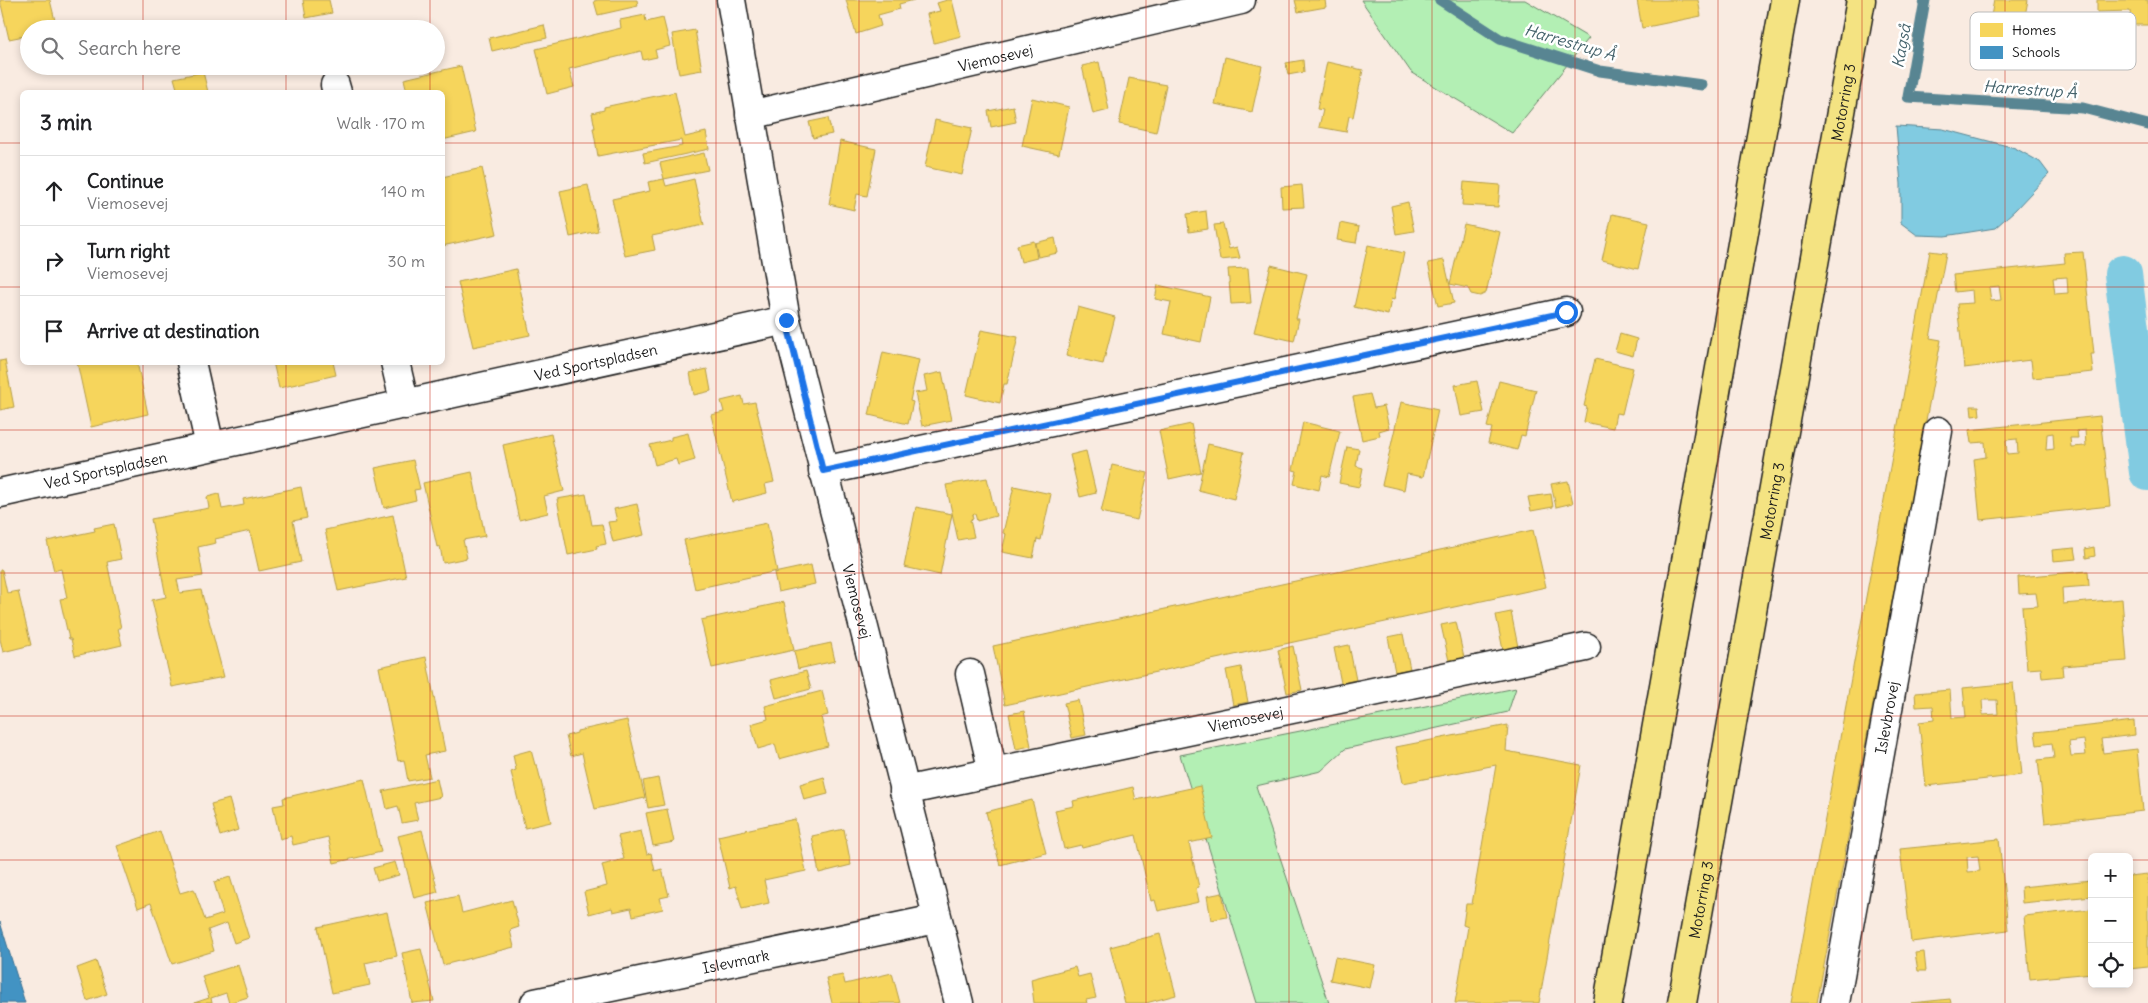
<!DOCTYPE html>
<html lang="en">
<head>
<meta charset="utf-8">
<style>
	:root { --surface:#fff; --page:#f2f2f2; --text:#202124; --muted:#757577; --line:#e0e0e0 }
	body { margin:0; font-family:Delius,sans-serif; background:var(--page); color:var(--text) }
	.controls { position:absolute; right:15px; bottom:15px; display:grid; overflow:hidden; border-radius:8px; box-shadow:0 2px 8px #0003 }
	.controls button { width:45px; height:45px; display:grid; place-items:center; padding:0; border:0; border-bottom:1px solid var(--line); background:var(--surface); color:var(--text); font:25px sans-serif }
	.stop { position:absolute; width:15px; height:15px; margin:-11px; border:4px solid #1a73e8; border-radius:50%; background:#fff }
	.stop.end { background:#1a73e8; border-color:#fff; box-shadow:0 1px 5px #0008 }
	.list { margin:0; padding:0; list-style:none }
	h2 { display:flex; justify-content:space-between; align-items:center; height:65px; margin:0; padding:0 20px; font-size:21px }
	h2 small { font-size:16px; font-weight:400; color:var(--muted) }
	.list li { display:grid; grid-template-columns:32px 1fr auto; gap:15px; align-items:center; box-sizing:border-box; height:70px; padding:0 20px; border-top:1px solid var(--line) }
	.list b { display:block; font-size:19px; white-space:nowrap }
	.list p { margin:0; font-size:16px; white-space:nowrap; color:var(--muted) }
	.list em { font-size:16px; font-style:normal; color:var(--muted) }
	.icon { flex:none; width:28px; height:28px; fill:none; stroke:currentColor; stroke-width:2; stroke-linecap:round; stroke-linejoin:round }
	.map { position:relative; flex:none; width:2148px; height:1003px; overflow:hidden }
	.search { position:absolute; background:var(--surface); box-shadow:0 2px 8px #0003; left:20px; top:20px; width:425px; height:55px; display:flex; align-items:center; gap:12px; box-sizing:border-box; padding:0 18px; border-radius:28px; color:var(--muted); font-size:19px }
	.panel { position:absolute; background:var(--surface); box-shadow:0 2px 8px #0003; left:20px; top:90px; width:425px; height:275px; border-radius:8px }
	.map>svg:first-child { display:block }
	.green { fill:#b3efb4; stroke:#688668 }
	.water { fill:#81cbe1; stroke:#598592 }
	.homes { fill:#f6d55c; stroke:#b59e49; fill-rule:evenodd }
	.schools { fill:#4393c3; stroke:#376f91 }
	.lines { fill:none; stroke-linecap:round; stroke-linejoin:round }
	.stream { stroke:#598592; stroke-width:11 }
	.canal { stroke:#81cbe1; stroke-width:38 }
	.minor-casing { stroke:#1c1c1c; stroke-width:31 }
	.highway-casing { stroke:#1c1c1c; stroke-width:31 }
	.minor { stroke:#fff; stroke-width:28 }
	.highway { stroke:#f4e382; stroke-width:28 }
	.route { stroke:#1a73e8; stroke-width:6 }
	.grid { fill:none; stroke:#c8321e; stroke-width:1; stroke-opacity:0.55 }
	.labels { text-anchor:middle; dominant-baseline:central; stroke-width:5; stroke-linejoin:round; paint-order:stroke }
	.street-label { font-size:15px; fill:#1c1c1c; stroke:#fff }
	.water-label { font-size:16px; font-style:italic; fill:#44626b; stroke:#fff }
	.key { fill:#fff; stroke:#bbb; stroke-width:1 }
	.key-label { font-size:14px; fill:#1c1c1c }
</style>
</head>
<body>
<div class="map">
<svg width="2148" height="1003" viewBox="0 0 2148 1003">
	<rect width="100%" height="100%" fill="#f9ebe1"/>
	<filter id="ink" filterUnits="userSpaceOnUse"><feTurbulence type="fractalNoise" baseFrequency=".02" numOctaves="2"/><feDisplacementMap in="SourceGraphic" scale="10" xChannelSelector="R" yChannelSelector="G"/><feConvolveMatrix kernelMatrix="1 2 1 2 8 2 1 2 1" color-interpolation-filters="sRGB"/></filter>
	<g filter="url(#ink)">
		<path class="green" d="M1361,0H1525L1589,38L1512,133L1411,72Z
			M1516,688L1508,712L1345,749L1321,771L1256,786L1329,1003H1257L1180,755Z"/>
		<path class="water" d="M1896,126L1943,129L2015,148L2040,162L2049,174L2015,210L1995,228L1945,236L1917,235L1901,223V184Z"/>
		<path class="homes" d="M0,0H50L57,29H29V35L9,39Z
			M303,0H329L332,13L306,18Z
			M598,0H637L638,6L598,15L594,1Z
			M846,0H914L899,4L900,9L878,15L881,26L856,34Z
			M947,0H952L961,36L934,43L927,14L940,11L937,3Z
			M1295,0H1325L1326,7L1298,12Z
			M1637,0H1698L1701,16L1642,28Z
			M1994,0H2028L2024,21L1991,16Z
			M2097,0H2148V25H2131L2130,11L2097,12Z
			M645,15L646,22L663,18L670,46L655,50L657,57L643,60L641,51L569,69L574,87L547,94L536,49L621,28L620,20Z
			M544,25L547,38L492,51L489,38Z
			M695,30L702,70L679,74L672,34Z
			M1225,57L1262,66L1252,112L1215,104Z
			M1303,60L1304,72L1288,75L1286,63Z
			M1099,62L1109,110L1093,114L1082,66Z
			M1327,62L1363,70L1353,117L1349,116L1346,132L1319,127L1323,110L1317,109Z
			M461,66L476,132L442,140V92H407L404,79Z
			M203,72L208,92H178L174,78Z
			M1129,78L1166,85L1156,132L1119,124Z
			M675,92L685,137L706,132L709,149L645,163L643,153L682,146L681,140L598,156L593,128H595L592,113L604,110V107Z
			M1032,98L1069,107L1059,154L1022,146Z
			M1013,106L1016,122L991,127L988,111Z
			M828,118L832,134L813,138L809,122Z
			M935,120L972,128L962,175L925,167Z
			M840,141L876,149L867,196L857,194L854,210L829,204Z
			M704,153L708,170L664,179L666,186L694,179L704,225L652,236L655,250L625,256L612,199L650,191L648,182L664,179L660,163Z
			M482,168L497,234L442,246V177Z
			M1464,182L1500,185L1498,207L1462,205Z
			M588,185L598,231L570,237L560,191Z
			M1302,185L1304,207L1282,208L1281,187Z
			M1408,202L1414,231L1396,234L1391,206Z
			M1206,211L1208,229L1189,232L1187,214Z
			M1612,214L1649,222L1638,269L1602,260Z
			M1340,223L1359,227L1356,243L1337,240Z
			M1223,224L1229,249L1237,247L1240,258L1220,260L1214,225Z
			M1464,224L1500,232L1486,293L1480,296L1471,294L1468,288L1450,284Z
			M1055,238L1058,253L1038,257L1035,243Z
			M1034,241L1037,258L1021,262L1017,245Z
			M1368,245L1404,253L1394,300L1391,299L1388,315L1354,307Z
			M1930,251L1946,253L1930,338L1941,340L1817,1003H1791Z
			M2083,252L2094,354H2091L2093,372L2033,378L2031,360L1964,368L1957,304L1973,303L1972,290L1955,292L1953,275L2065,263L2064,253ZM2067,277L2068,293L2055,294L2053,278ZM1999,286L2001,300L1991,301L1989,287Z
			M1444,260L1454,303L1438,306L1428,263Z
			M1271,265L1307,274L1296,319H1299L1294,341L1254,332Z
			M1248,268L1251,303L1231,304L1228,269Z
			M516,269L530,335L473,347L458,282Z
			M1158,285L1210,297L1201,342L1164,334L1171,302L1155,299Z
			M1078,307L1115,317L1103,364L1066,356Z
			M981,330L1018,337L1007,384H1004L1000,403L966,395Z
			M1620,334L1637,339L1633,356L1615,351Z
			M883,352L919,360L910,401L913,402L908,424L869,415Z
			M1595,359L1633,368L1622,414L1616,413L1613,428L1584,422L1587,407L1584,406Z
			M5,360L14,407L0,410V361Z
			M77,362H137L148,414L91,427Z
			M273,362H333L336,375L279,388Z
			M707,369L711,391L694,395L690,373Z
			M942,372L952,420L922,426L915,393L927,391L924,376Z
			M1477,381L1484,412L1461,416L1455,385Z
			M1499,381L1536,390L1525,436L1521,435L1517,450L1488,443L1492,428L1487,427Z
			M1370,394L1374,408L1384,406L1389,428L1379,431L1380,436L1362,440L1353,397Z
			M742,396L744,404L755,402L774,482L765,484L767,493L732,502L711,415L724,412L721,401Z
			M1401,402L1438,410L1423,477L1407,474L1404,490L1382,485Z
			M1971,406H1979L1980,415L1972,416Z
			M2100,416L2110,506L1980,520L1974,459L1986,457L1985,442L1971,443L1969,430ZM2085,430L2086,446L2071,447L2070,438H2078L2077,431ZM2053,433L2054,449L2046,450L2047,434ZM2017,439L2018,453L2007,454L2006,440Z
			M1303,422L1340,431L1329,477L1322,475L1319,490L1294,484L1297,471L1293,470Z
			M1191,424L1201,472L1169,479L1159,431Z
			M688,433L695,460L678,465L676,459L655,465L650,445L671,440V437Z
			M551,434L564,491L544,496L548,513L519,520L503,445Z
			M1208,444L1244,452L1234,499L1198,490Z
			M1347,447L1359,449L1356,466L1363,468L1359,487L1339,483Z
			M1086,451L1096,493L1080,497L1070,455Z
			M413,460L420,489L414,490L416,500L384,508L375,468Z
			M1112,465L1148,473L1137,520L1101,512Z
			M472,472L485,536L463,540L467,558L443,563L440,546L437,547L423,483Z
			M987,478L996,516L977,521L975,514L972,515L973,519L970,520L974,537L958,540L946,485Z
			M1568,481L1573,503L1556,507L1551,484Z
			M1014,486L1051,494L1041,540L1037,539L1033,558L1002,552L1006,534L1003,533Z
			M301,487L307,518L293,521L301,562L259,571L250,531L215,539L216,543L198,547L203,576L177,580L180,593L201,590L224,677L172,687L152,600L166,597L151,519L209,508L207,497L219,494L222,509L244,505L243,499Z
			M586,494L592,525L602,524L606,544L596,546L597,549L568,555L557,499Z
			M1551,494L1553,507L1531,511L1528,497Z
			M637,504L644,535L613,542L608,522L617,521L614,509Z
			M916,507L952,514L940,575L904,567Z
			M393,515L406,577L338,591L325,530Z
			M767,523L777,571L695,589L684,540Z
			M114,524L121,559L107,562L121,628H118L122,645L75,656L71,639H69L60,599L67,598L61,569L54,571L47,541L95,531L94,528Z
			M1533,530L1546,587L1005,705L993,646Z
			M2094,547L2095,556L2086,558L2085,549Z
			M2075,548L2077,559L2053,561L2052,550Z
			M811,565L815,584L778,592L774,573Z
			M0,570H2L7,593L18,591L31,645L3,652L0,639Z
			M2088,571L2089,586L2062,588L2063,604L2122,599L2127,661L2062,666L2063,676L2042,678L2041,668L2027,669L2022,607L2038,606L2036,593L2019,594L2018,577Z
			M784,602L794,650L712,668L701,620Z
			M1511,612L1518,647L1503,650L1496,615Z
			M1456,622L1464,658L1449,661L1441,625Z
			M1403,634L1410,669L1395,672L1388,637Z
			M831,643L835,661L798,669L794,651Z
			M1349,645L1356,680L1341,683L1334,648Z
			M1293,646L1302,690L1287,693L1278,650Z
			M426,657L445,751L425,755L430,777L408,781L404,760L398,761L379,667Z
			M1241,667L1248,702L1233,705L1226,670Z
			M806,671L811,689L776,698L771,680Z
			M2013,683L2022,775L1926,786L1919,722L1934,720L1933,706L1916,707L1915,693L1950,690L1952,718L1966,717L1963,688ZM1982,700H1997L1998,714L1983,715Z
			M822,691L828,715L821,717L828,746L779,759L775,744L758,749L751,724L768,719L765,706Z
			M1078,700L1086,735L1072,738L1064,703Z
			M1024,711L1031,746L1016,749L1009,714Z
			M627,720L645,798L595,809L582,753L571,756L566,736L577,733V731Z
			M2134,721L2135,735L2101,739L2103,753L2137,749L2143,811L2045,823L2038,760L2054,758L2052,743L2037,745L2035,732ZM2084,740L2086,755L2071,756L2069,742Z
			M1508,725L1506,751L1581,765L1539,1003H1455L1468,927L1463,925L1466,904H1472L1496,765L1403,783L1396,747Z
			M531,750L535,765H537L551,822L525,828L511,772L516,770L513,755Z
			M824,777L828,794L804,800L800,784Z
			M658,778L664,805L648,808L643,781Z
			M364,779L381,852L334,863L328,837L293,845L291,836L280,839L273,806L284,804L283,798Z
			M437,779L441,797L414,803L418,820L402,823L398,806L387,809L383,791Z
			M1200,786L1212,838L1189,843L1199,887L1196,888L1199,902L1158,911L1155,900L1151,901L1136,835L1082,848L1081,845L1064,849L1055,810L1074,806L1073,801L1133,787L1136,800Z
			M229,799L238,830L220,836L211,804Z
			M1032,800L1046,853L1000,865L986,812Z
			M667,809L674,842L653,846L646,813Z
			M795,819L806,871L764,880L769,903L742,909L736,886L730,888L718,836Z
			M844,829L851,865L819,873L812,836Z
			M422,830L438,892L414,898L398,836Z
			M160,831L180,893L194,889L205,920L223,914L214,882L230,877L249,938L234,943L227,923L208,930L214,951L172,964L151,903L138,908L117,846Z
			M641,831L647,854L651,853L655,871L662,869L669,896L660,898L663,909L633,916L631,908L613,912L612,908L589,914L584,892L607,886L602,865L624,859L618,836Z
			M1999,839L2008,930L1911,942L1900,849ZM1978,856L1980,871L1968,872L1967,857Z
			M395,862L399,875L377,881L373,868Z
			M2148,874V967L2129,969V876Z
			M2092,880V896L2022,903L2021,887Z
			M1222,893L1227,917L1211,920L1207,896Z
			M458,896L462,913L512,900L519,927L510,930L514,947L443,965L427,903Z
			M2092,909V973L2030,979L2024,916Z
			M387,912L397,956L365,963L370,985L332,993L318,927Z
			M1160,934L1176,995L1146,1003H1125L1110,947Z
			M421,949L434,1001L412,1003L402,953Z
			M1924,952L1926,971H1918L1915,953Z
			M1335,957L1375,965L1370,988L1330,980Z
			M96,961L107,994L87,1001L77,968Z
			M238,965L248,997L229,1003L226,993L211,998L212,1003H194L209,998L202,976Z
			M1075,967L1078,977L1090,974L1096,998L1086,1000L1087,1003H1034L1031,979Z
			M892,973L900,1003H832L826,978L843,975L845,984Z
			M1950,999L1951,1003H1911Z"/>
		<path class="schools" d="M0,922L25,1003H0Z"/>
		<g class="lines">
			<path class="stream" d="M1440,0L1500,39L1600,71L1702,85
				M1925,0L1908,97L2083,108L2148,125"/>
			<path class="canal" d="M2123,274L2148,472"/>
			<defs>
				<g id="minor">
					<path id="s1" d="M731,0L786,320L959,1003"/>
					<path d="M335,85L337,92"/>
					<path id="s2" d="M750,115L1241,0"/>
					<path d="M191,362L210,446"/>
					<path d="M395,362L405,405"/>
					<path d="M823,471L1566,312"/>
					<path id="s3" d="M0,493L786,320"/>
					<path d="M970,674L993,772"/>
					<path id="s4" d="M904,791L1586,647"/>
					<path id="s5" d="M535,1003L936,919"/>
					<path id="s6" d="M1835,1003L1938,431"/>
				</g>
				<g id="highway">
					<path d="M1608,1003L1785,0"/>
					<path id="s7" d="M1682,1003L1861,0"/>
				</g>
			</defs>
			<use href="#minor" class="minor-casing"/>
			<use href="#highway" class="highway-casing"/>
			<use href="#minor" class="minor"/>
			<use href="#highway" class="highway"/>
		</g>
	</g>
	<g class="lines" filter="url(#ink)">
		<path class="route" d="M786,320L823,471L1566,312"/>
	</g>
	<path class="grid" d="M143,0V29M286,0V29M430,0V29M573,0V1003M716,0V1003M859,0V1003M1002,0V1003M1146,0V1003M1289,0V1003M1432,0V1003M1575,0V1003M1718,0V1003M1862,0V1003M2005,0V1003M143,66V92M286,66V92M430,66V92M0,143H22M442,143H2148M0,287H22M442,287H2148M143,362V1003M286,362V1003M430,362V1003M0,430H2148M0,573H2148M0,716H2148M0,860H2092M2129,860H2148"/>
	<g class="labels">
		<g class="street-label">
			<text stroke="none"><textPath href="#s2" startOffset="252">Viemosevej</textPath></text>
			<text stroke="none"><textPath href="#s7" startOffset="915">Motorring 3</textPath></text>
			<text stroke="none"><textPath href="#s3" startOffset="610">Ved Sportspladsen</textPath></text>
			<text stroke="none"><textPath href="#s3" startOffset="108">Ved Sportspladsen</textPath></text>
			<text stroke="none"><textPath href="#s7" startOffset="510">Motorring 3</textPath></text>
			<text stroke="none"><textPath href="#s1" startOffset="615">Viemosevej</textPath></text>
			<text stroke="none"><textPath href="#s6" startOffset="290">Islevbrovej</textPath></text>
			<text stroke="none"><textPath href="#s4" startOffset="349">Viemosevej</textPath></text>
			<text stroke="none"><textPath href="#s7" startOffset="105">Motorring 3</textPath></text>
			<text stroke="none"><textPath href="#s5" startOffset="205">Islevmark</textPath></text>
		</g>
		<g class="water-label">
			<text transform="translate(1570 42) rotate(16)">Harrestrup Å</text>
			<text transform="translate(1901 46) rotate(-80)">Kagså</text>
			<text transform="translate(2030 89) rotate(4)">Harrestrup Å</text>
		</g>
	</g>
	<rect x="1970" y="12" width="166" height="58" rx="8" class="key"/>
	<rect x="1980" y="23" width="23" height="14" fill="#f6d55c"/>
	<rect x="1980" y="46" width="23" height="13" fill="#4393c3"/>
	<g class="key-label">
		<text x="2012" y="35">Homes</text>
		<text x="2012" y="57">Schools</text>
	</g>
</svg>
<div class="controls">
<button>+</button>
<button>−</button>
<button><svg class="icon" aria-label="locate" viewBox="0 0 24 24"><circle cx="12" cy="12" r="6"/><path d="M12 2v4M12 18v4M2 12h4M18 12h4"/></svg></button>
</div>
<div class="stop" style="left:1566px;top:312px"></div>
<div class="stop end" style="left:786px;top:320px"></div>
<div class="search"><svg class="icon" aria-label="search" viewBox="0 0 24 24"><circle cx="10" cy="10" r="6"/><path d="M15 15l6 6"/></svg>Search here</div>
<section class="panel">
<h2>3 min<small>Walk · 170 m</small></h2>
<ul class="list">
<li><svg class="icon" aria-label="ahead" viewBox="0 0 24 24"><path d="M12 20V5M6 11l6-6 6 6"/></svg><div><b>Continue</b><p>Viemosevej</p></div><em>140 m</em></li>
<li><svg class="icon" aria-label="right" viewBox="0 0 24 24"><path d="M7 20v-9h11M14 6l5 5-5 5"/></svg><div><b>Turn right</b><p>Viemosevej</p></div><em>30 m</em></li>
<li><svg class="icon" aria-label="arrive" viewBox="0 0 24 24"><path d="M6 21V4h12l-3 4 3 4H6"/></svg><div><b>Arrive at destination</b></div></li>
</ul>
</section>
</div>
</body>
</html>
